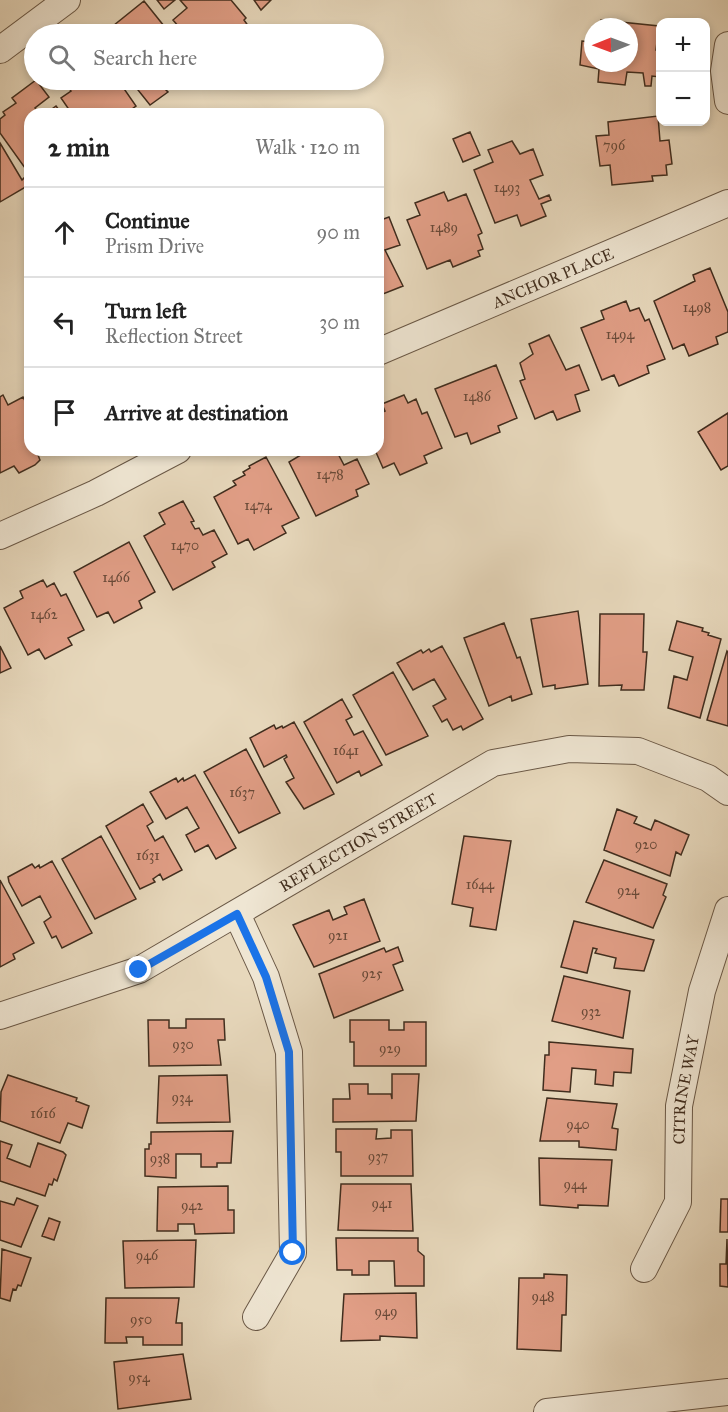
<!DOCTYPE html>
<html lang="en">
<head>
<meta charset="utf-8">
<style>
	:root { --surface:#fff; --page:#f6f6f6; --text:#222; --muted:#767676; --line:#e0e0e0 }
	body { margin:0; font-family:"IM FELL Great Primer",serif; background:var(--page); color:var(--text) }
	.controls { position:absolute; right:18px; top:18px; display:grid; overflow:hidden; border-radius:12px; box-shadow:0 3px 9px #0003 }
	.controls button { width:54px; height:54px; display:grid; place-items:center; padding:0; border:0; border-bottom:2px solid var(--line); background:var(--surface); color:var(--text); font:30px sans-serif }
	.compass { position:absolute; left:584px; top:18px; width:54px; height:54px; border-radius:50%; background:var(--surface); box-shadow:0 3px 9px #0003; rotate:269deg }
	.stop { position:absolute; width:18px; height:18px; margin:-14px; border:4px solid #1a73e8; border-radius:50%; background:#fff }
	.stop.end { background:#1a73e8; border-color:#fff; box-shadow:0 2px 6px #0008 }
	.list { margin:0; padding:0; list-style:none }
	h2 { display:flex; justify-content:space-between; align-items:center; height:78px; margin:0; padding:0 24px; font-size:26px }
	h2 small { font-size:20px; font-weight:400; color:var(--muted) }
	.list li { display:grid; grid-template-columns:39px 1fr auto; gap:18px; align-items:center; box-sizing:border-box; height:90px; padding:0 24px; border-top:2px solid var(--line) }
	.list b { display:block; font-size:22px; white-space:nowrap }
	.list p { margin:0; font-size:20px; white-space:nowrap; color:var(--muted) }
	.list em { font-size:20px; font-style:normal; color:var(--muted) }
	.icon { flex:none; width:33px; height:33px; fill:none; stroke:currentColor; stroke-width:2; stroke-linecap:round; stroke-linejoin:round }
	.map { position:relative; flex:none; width:728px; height:1412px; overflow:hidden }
	.search { position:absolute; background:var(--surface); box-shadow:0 3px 9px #0003; left:24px; top:24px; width:360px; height:66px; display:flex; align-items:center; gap:15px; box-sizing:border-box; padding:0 21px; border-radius:33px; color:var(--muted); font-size:22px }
	.panel { position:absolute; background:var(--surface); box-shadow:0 3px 9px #0003; left:24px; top:108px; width:360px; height:348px; border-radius:18px }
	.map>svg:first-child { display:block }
	.building { fill:#e19e86; stroke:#402d1e; stroke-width:1.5 }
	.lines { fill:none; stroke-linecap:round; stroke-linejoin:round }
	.minor-casing { stroke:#6a5846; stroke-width:28 }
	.minor { stroke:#efe6d3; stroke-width:26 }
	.route { stroke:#1a73e8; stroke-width:8 }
	.labels { text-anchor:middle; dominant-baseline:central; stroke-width:5; stroke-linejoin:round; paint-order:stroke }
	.number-label { font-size:14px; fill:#684938 }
	.street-label { font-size:16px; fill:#402d1e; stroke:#efe6d3 }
</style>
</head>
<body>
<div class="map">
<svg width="728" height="1412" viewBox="0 0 728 1412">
	<rect width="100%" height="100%" fill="#e7d8bc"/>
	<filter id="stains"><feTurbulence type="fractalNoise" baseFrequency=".00333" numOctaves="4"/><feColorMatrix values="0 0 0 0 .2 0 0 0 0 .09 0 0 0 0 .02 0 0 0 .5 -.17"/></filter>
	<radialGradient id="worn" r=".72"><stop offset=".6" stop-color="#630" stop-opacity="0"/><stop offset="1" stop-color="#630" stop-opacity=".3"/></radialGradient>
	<path class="building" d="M157,0H175L164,9Z
		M180,0H231L246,18L244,20L249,27L240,34H185L173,20L187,8Z
		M254,0H271L261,10Z
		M144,1L164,26L154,34H103Z
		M601,20L659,26L656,50H660V77L652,76L651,86H645L643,73L627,72L625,85L598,82L599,69L580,65L582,41L593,42V63H629V27H601Z
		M36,80L49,97L35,108L39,114H30V175L0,133V119L5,115L3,112L16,103L12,98Z
		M63,80H118L136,106L125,114H72L61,98L71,91Z
		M130,80H175L164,88L168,92L150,105Z
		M56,106L62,114H45Z
		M658,116L660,141L669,140L672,164L666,165L667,175L652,176L653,181L612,185L610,165L600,166L596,136L609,135L608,122Z
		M470,132L480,155L463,162L453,139Z
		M512,141L520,154L533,149L543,175L530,180L539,199L549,195L551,200L541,204L546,216L521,226L517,215L495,223L474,170L493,162L488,150Z
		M0,143L22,180L24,178L29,185L0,202Z
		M444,192L448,201L466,194L482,233L478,235L483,249L478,251L480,256L453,267L450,260L427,269L407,220L420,215L415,203Z
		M389,217L400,245L385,250L403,286L378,296V221Z
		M710,268L728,312V332L716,337L718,344L689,356L684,344L673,349L654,301L695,281L693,275Z
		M626,301L630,311L639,308L645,321L649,319L665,359L647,366L649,373L619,386L614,375L602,380L581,328L604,319L601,311Z
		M549,335L566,370L579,365L589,390L575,395L580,411L557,420L553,411L535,419L520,381L525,379L520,363L533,354L529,344Z
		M496,365L517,418L498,426L500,432L471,444L467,433L455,437L435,389Z
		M3,395L8,405L23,397L30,411V450H46L38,455L40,460L35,465L19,473L14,466L0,473V397Z
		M404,395L408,403L416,399L422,414L427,412L442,448L424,456L427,463L400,475L394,463L383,468L375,450H378V414L385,411L382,404Z
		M728,413V466L721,470L698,432Z
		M309,450H336L344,465L357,459L369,484L356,490L358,496L316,516L289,462Z
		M266,457L299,518L282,526L286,533L254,550L248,539L238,544L214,497L236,485L233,481L245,475L243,472L250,468L249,466Z
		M183,501L194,521L191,522L195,529L199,528L203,535L214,530L227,554L212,562L215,567L173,590L144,536L165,524L159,513Z
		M129,542L155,592L139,601L142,608L114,623L108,612L97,617L74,572Z
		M43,580L47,587L54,583L61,596L66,594L84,630L68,638L72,645L45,659L39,649L28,655L4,608L23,598L20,591Z
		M578,611L588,684L555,689V685L543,687L531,619Z
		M600,614H644L643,652H647L644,690H621L622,685L599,686Z
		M677,621L703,628L702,631L709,633L708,635L721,639L700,718L668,708L674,676L687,680L693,657L669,650Z
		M504,623L517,658L520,657L532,694L512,701L511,696L489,706L464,638Z
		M0,646L11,668L0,673Z
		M442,646L483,719L463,730L461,726L453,730L447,719L442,722L433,706L446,699L434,679L413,690L397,663L421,650L423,653L429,649L431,652Z
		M727,651L728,652V726L707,720Z
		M393,672L428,736L386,755L353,695Z
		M342,699L352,717L346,720L354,735L363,731L382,765L361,776L359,771L337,783L304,722Z
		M294,722L334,794L304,809L286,782L294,778L284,759L287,757L286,755L264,767L250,738L274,725L276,729L282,726L283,728Z
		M246,749L280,813L239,833L204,772Z
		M195,775L236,848L216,859L208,845L195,852L186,835L199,828L187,807L166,819L150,792L176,778L178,782L183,778L184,781Z
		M143,804L153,822L147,826L155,841L163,836L182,870L163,880L160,874L153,879L155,882L140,889L106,826Z
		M617,809L637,817L634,823L651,830L655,820L689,835L681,855L676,852L670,876L604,850Z
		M101,836L136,899L95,919L62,859Z
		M464,836L511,841L496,930L470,926L473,908L452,904Z
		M604,860L667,884L663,895L666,897L653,928L586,902Z
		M52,861L92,933L62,948L56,936L52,938L44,922L51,917L40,896L22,906L9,882L8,877L32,864L35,868L39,865L40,868Z
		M0,880L34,943L13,954L15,959L0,967Z
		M364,899L380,941L314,967L293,925L329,910L333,920L347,914L344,907Z
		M574,921L654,940L644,971L614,968L616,958L595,953L597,949L593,948L587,973L561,967Z
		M398,947L403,961L393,965L403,990L334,1018L319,974L384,948L386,952Z
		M564,976L630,991L623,1038L552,1021Z
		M186,1019H224L225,1040H218L221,1065L149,1066L148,1020H169V1028H186Z
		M350,1020H389V1030H404V1022H426V1066H354V1042H350Z
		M549,1042L633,1049L631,1073L614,1072L613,1086L595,1084L596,1070L572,1068L570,1092L543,1090L545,1055H549Z
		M392,1074H419L416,1121L333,1122V1099H350L349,1084H368V1094H391L392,1099Z
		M8,1075L77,1098L76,1101L89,1106L82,1128L68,1123L60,1143L0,1121L1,1092Z
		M227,1075L230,1122L157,1123L159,1076Z
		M547,1098L617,1104L612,1128L618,1129L616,1150L579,1147V1141H540Z
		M336,1129H377L376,1139L391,1138V1130H412L413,1176H341V1152H336Z
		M233,1131L231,1163H217V1167H201V1154H176V1178L145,1176V1149H149V1144H151V1132Z
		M0,1141L12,1145L7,1158L30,1167L38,1143L63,1152L66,1155L57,1181L54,1179L52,1185L49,1184L45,1196L0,1181Z
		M539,1158L612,1160L608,1206L578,1205V1208L540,1205Z
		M341,1184H411L413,1231L338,1230Z
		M228,1186V1210H234V1233L195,1234L194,1224H178V1231H157L158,1187Z
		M17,1198L38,1206L21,1247L0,1240V1201L14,1205Z
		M721,1199H728V1232H720Z
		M49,1218L60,1222L54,1240L42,1236Z
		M336,1238H418V1251L424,1256V1286H395L394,1261H369V1275H352V1270H337Z
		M727,1239L728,1287L720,1286V1264H726Z
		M196,1240L194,1287L125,1288L123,1241Z
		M2,1249L31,1258L21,1286L18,1285L16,1290L13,1289L10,1301L0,1298Z
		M544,1274L567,1275L566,1315H562L561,1351L517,1349L519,1278H544Z
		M416,1293L417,1338L380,1336V1340L341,1341L344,1294Z
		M106,1298H179L176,1323H182V1345H143V1337H126L127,1343H105Z
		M183,1354L191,1399L118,1409L114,1362Z"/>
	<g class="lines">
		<defs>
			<g id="minor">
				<path d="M728,45L724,71L728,101"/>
				<path d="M0,50L67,0"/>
				<path id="s1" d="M378,352L728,203"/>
				<path d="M0,536L96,493L178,450"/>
				<path d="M237,914L266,977L289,1052L293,1253L256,1317"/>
				<path id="s2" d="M0,1016L139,970L493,763L569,749L638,751L708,778L728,792"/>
				<path id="s3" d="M644,1269L678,1202L679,1106L702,991L728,910"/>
				<path d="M547,1412L728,1392"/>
			</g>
		</defs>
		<use href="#minor" class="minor-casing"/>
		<use href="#minor" class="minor"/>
	</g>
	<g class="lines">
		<path class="route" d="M139,970L237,914L266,977L289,1052L293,1253"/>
	</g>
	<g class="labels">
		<g class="number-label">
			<text x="614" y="145">796</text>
			<text x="507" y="187">1493</text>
			<text x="444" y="227">1489</text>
			<text x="697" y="307">1498</text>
			<text x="620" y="334">1494</text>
			<text x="477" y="396">1486</text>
			<text x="330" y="474">1478</text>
			<text x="258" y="505">1474</text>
			<text x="185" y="545">1470</text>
			<text x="116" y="577">1466</text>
			<text x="44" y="614">1462</text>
			<text x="346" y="750">1641</text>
			<text x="242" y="792">1637</text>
			<text x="646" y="844">920</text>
			<text x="148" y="855">1631</text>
			<text x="480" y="884">1644</text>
			<text x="628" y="890">924</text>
			<text x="338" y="935">921</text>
			<text x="372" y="973">925</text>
			<text x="591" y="1011">932</text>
			<text x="183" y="1044">930</text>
			<text x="390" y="1048">929</text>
			<text x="182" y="1097">934</text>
			<text x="43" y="1113">1616</text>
			<text x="578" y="1124">940</text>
			<text x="378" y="1156">937</text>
			<text x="160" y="1158">938</text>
			<text x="575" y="1184">944</text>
			<text x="382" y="1203">941</text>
			<text x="192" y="1205">942</text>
			<text x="147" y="1255">946</text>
			<text x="543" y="1296">948</text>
			<text x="386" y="1311">949</text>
			<text x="141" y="1319">950</text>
			<text x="139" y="1377">954</text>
		</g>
		<g class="street-label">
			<text stroke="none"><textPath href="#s1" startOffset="190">ANCHOR PLACE</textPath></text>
			<text stroke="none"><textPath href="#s2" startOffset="400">REFLECTION STREET</textPath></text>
			<text stroke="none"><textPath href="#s3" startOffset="188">CITRINE WAY</textPath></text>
		</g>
	</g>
	<rect width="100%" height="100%" filter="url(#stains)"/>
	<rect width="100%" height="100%" fill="url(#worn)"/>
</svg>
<div class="controls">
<button>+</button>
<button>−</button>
</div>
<svg class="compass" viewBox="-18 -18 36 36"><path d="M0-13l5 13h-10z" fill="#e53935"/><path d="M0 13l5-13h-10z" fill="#767676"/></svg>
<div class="stop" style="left:293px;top:1253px"></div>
<div class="stop end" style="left:139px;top:970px"></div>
<div class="search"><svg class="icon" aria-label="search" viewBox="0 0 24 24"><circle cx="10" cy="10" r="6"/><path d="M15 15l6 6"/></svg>Search here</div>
<section class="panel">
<h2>2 min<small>Walk · 120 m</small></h2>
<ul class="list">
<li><svg class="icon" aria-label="ahead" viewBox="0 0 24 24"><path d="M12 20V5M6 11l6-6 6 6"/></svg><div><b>Continue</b><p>Prism Drive</p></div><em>90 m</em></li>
<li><svg class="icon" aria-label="left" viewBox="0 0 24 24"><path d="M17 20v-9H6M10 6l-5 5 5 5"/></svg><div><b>Turn left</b><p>Reflection Street</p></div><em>30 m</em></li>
<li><svg class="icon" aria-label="arrive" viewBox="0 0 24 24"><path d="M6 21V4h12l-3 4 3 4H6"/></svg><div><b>Arrive at destination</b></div></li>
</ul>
</section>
</div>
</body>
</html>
